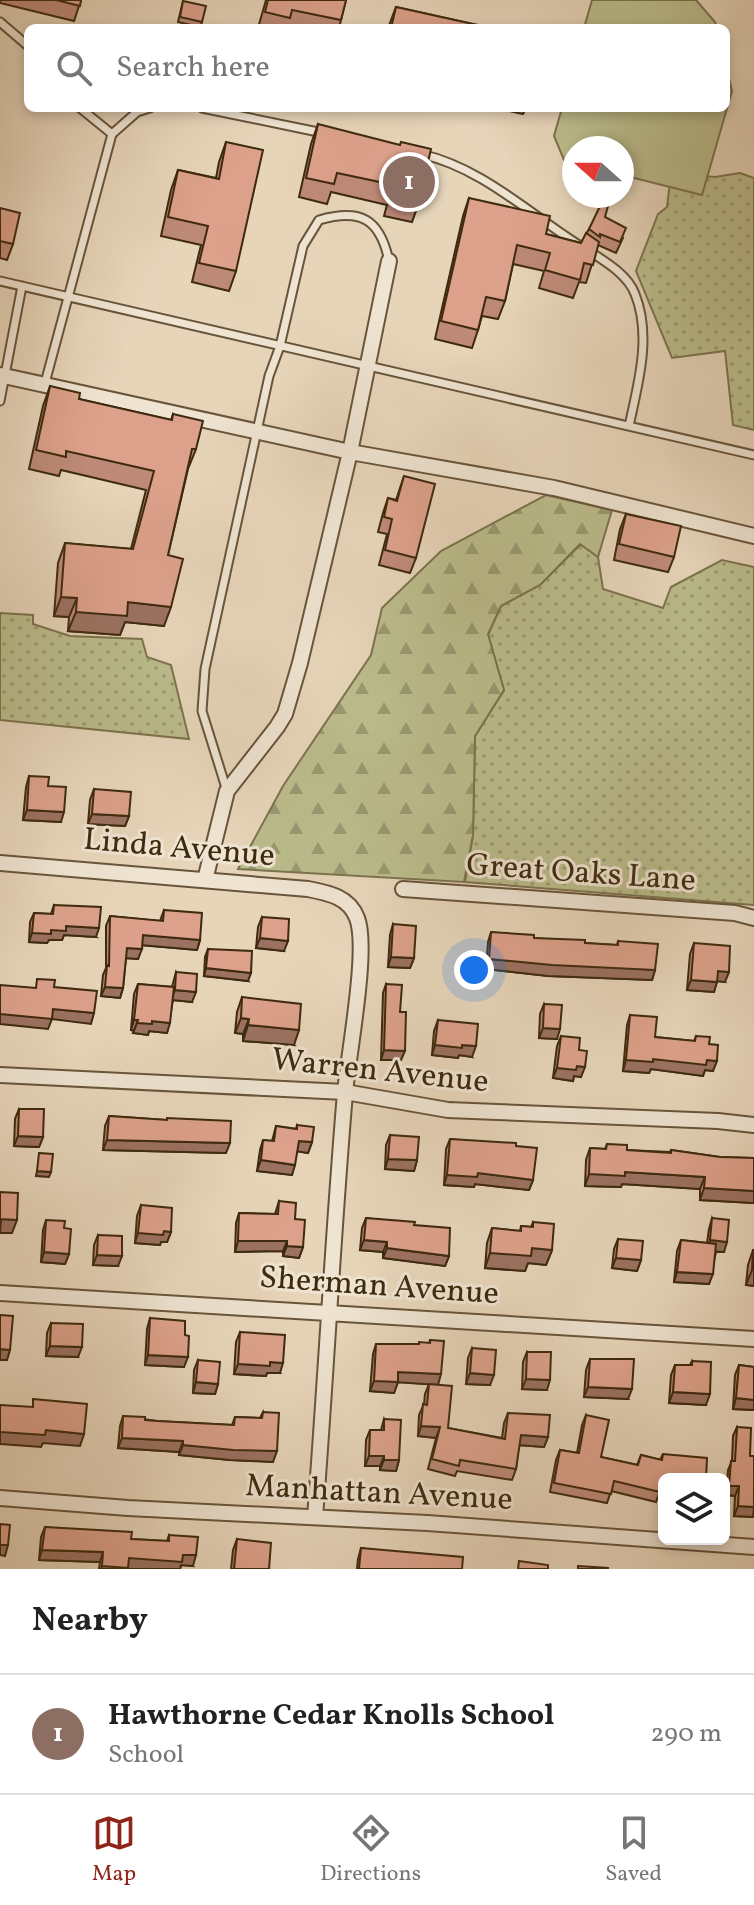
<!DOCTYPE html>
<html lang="en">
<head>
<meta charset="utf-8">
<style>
	:root { --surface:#fff; --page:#f2f2f2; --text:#222; --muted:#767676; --line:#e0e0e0; --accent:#8f2418 }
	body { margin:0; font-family:Vollkorn,serif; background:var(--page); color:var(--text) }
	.controls { position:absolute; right:24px; bottom:24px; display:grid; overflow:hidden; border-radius:12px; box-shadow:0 4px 12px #0003 }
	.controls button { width:72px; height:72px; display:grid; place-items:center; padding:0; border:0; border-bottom:2px solid var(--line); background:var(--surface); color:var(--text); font:40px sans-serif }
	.compass { position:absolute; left:562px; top:136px; width:72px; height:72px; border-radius:50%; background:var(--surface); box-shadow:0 4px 12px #0003; rotate:291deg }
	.you { position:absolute; left:474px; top:970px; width:28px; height:28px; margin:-20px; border:6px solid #fff; border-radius:50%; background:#1a73e8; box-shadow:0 0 0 12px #1a73e833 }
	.badge { display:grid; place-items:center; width:52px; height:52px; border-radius:50%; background:var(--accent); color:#fff; font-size:26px; font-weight:700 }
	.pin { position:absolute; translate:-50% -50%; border:4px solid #fff; box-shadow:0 2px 8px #0006 }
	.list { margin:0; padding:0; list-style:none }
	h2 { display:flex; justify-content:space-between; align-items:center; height:104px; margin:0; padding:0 32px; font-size:34px }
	h2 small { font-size:26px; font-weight:400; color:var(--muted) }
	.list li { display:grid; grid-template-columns:52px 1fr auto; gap:24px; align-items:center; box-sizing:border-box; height:120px; padding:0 32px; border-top:2px solid var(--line) }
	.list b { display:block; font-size:30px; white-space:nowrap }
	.list p { margin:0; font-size:26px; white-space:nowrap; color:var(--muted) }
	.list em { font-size:26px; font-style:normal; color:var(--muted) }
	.icon { flex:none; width:44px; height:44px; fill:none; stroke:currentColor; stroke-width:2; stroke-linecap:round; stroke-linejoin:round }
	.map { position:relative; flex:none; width:754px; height:1569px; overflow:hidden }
	.search { position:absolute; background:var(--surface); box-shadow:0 4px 12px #0003; left:24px; right:24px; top:24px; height:88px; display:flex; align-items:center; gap:20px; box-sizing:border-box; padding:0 28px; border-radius:12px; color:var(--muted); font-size:30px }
	.sheet { height:224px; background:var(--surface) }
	nav { display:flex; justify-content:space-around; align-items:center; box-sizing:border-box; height:112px; border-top:2px solid var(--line); background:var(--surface); font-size:22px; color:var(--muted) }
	nav a { display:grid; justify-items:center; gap:4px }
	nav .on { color:var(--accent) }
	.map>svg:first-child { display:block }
	.grass { fill:url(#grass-dots); stroke:#7c734d; stroke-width:2 }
	.forest { fill:url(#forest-firs); stroke:#7c734d; stroke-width:2 }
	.garden { fill:#bbbc8c; stroke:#7c734d; stroke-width:2 }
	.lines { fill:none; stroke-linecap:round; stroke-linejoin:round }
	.service-casing { stroke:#685539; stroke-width:11 }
	.minor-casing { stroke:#685539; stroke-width:18 }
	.service { stroke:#efe4d2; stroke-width:7 }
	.minor { stroke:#efe4d2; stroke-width:14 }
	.wall { fill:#be8a78; stroke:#3e2a0e; stroke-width:2 }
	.shaded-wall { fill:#9b7161; stroke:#3e2a0e; stroke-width:2 }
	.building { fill:#dda18b; stroke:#3e2a0e; stroke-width:2 }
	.labels { text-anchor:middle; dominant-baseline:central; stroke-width:6; stroke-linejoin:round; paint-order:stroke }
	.street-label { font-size:32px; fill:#3e2a0e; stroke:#efe4d2 }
</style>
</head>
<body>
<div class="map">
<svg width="754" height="1569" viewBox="0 0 754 1569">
	<defs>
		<pattern id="grass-dots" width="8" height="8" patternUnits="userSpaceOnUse" patternTransform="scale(2)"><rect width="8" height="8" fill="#bbbc8c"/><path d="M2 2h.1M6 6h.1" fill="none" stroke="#999971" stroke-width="1.8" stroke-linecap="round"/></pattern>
		<pattern id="forest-firs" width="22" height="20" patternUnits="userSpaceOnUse" patternTransform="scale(2)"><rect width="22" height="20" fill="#bbbc8c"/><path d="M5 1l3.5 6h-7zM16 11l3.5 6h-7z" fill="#999971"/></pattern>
	</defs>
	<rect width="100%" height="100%" fill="#e7d5ba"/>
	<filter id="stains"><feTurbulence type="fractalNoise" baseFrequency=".0025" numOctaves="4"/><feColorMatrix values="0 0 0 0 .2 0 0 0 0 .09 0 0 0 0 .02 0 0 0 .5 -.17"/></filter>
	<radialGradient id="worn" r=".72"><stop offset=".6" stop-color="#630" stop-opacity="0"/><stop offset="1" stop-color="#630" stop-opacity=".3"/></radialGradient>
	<path class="grass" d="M740,173L754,178V430L733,425L725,351L672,358L636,271L658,214L667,207L670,182L682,174L715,177Z
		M581,544L598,557L603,589L663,608L671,587L722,560L754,567V905L465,882L473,835L475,736L504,690L488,635L501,606L540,585Z
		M0,613L33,615V624L70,636L142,639L147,657L171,665L189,739L0,720Z"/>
	<path class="forest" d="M546,495L612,510L598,557L580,544L540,585L501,606L488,634L504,690L475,736L473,835L464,882L238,869L283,786L371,655L382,608L441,551Z"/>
	<path class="garden" d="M592,0H696L715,22L717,28H584Z
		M726,66L732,91L702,195L622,175V148H574V162L564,160L554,136L562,108H726Z"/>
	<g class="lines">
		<defs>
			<path id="service" d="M0,22L28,46
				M80,108L112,134
				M202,108L323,133
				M421,154C482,168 527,212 579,245
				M589,251C606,262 628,275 635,294C652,336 638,384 629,426
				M0,281L754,455
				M45,383L112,134L137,112L150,108
				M0,401L22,286
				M227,791L202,711L205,669L269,376L280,346L303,246L319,220C361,208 380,219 389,261"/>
			<path id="minor" d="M0,375L350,452L554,488L754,536
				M0,863L308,889C329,893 349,897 357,918C369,949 348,1056 345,1093C333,1234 326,1376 315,1517
				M205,880L227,791L277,727L285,714L300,663L350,452L389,261
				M403,889L735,913L754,918
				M0,1075L345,1092L448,1110L718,1121L754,1125
				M0,1293L754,1339
				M0,1498L128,1508L427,1523L754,1547"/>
		</defs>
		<use href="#service" class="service-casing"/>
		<use href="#minor" class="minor-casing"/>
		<use href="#service" class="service"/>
		<use href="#minor" class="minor"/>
	</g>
	<path class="wall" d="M0,0H81L74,21L0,3Z
		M266,0H346L339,28H258Z
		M183,1L202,22L200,27L178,22Z
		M396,7L491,28H388Z
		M495,108H526L523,114Z
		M318,124L419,202L412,222L384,216L387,205L331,192L327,204L299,197L311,144Z
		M226,142L236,271L229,291L192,282L201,245L161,236L171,190L178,170L216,178L219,162Z
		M469,198L546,234L581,243L589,229L605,217L623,238L616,253L598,245L586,283L579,282L573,298L539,288L544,271L513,264L505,301L498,319L482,316L478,330L472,348L435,339L463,216Z
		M0,208L13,244L7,260L0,258Z
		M50,386L79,399L171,420L173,414L196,449L188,469L168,555L164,626L125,622L120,635L68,631L69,617L54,616L58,563L65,543L131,549L146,490L61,470L59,476L29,469L43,406Z
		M404,476L416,558L410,573L379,565L387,534L378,532L383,513L388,498L396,500Z
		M626,514L674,557L668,572L614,560L620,529Z
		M29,776L48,786L61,822L23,820L26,787Z
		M94,789L129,816L125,826L88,824L90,800Z
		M54,905L96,937L64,935L62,940H49L47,943L29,942L30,922L34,913L51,914Z
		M164,910L200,940L197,950L142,945L138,959L126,958L123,988L120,998L101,996L103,975L106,968V926L110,916L160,921Z
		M262,917L284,951L256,948L258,927Z
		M393,924L414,958L410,968L388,967L390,935Z
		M491,932L534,938L585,943L617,945L618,941L655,970L652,980L548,976L486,969L488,942Z
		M694,943L725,982L717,981L714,992L687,990L690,954Z
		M208,949L248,981L204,976L205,957Z
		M176,972L192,1002L173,1000L167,1033L149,1031L148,1035L133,1033L134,1031L131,1030L134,994L138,984L172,987Z
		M386,984L400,1012L401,1060H381L383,993Z
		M242,997L294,1045L243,1041V1034L235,1033L237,1012Z
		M544,1004L557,1039L539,1038L540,1014Z
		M630,1015L655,1037L694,1041L696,1036L709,1044L713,1071L705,1070L703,1076L651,1069L649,1073L623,1071L627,1025Z
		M438,1020L472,1057L459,1055L458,1058L432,1055L434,1031Z
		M561,1036L579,1050L581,1077L574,1076L573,1081L553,1078L557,1046Z
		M19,1109L43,1137L39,1147L14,1146L15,1119Z
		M109,1116L166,1120L226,1153L103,1150L105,1126Z
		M297,1125L312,1142L308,1153L297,1151L292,1175L257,1171L260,1150L263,1140L272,1141L276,1126L296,1129Z
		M390,1135L417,1160L414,1171L385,1169L386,1145Z
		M450,1139L516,1146L533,1180L529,1190L475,1184L474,1187L444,1185L446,1149Z
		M607,1144L627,1150L670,1152L671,1150L720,1157L754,1158V1203L700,1200V1189L622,1184L621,1187L585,1186L586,1160L590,1148L605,1149Z
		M279,1201L295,1219L303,1247L299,1258L283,1256V1251L235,1252L236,1223L239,1213L275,1214Z
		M141,1205L171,1232L167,1242H161L160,1245L135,1243L137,1216Z
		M366,1218L414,1225L449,1256L445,1266L383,1258V1252L360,1250L362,1228Z
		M712,1218L724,1252H716L709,1284L674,1282L677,1251L681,1240L707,1243L709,1229Z
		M46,1220L64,1228L69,1254L65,1264L41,1262L43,1230Z
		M533,1222L552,1250L546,1265L528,1263L525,1271L485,1268L487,1243L492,1228L520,1231L521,1226L531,1227Z
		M98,1235L118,1266L93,1265L94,1245Z
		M618,1239L641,1260L637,1271L612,1268L614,1249Z
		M753,1250L754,1286L746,1285L748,1265Z
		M150,1318L185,1335L184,1367L145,1365L147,1329Z
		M51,1323L78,1357L46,1356L47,1333Z
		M240,1332L280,1373H267L266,1376L234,1374L236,1342Z
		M430,1340L438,1385L448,1428L502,1438L504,1423L508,1413L548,1437L544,1447L519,1445L516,1469L512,1480L457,1471L455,1476L428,1469L436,1438L418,1436L419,1415L424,1404L425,1394L429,1384L398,1382L394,1393L370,1391L373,1354L376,1344H418L429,1343Z
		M472,1348L490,1385L466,1384L468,1358Z
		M527,1352L547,1390L522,1389L523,1362Z
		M590,1359L628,1399L584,1397L586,1370Z
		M198,1360L218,1384L215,1394L193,1393L194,1370Z
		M692,1361L706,1405L669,1403L671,1375L675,1365H690Z
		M739,1365L754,1367V1410L733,1409L735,1375Z
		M263,1412L273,1462L230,1460L179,1455V1452L118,1448L120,1426L123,1416L157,1421L232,1425L235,1417L260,1418Z
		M586,1415L601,1457L637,1465L641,1455L660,1460L663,1454L661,1488L656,1502L611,1491L607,1503L550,1492L556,1460L560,1450L577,1453L582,1425Z
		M384,1419L399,1460L396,1471L380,1470V1466H365L366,1440L370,1430H381Z
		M737,1427L750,1456H754V1514L753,1517L734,1516L735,1496L726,1495L728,1470L732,1461L733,1436Z
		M45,1527L131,1539L167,1541L169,1535L193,1566L181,1565L180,1569H99L100,1562L39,1560L41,1537Z
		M237,1539L269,1569H231L233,1550Z
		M361,1548L462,1569H357L358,1559Z"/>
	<path class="shaded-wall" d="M61,597L77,598L69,617L54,616Z
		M128,602L171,607L164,626L125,622L120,635L68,631L76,612Z
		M27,810L64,812L61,822L23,820Z
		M92,814L129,816L125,826L88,824Z
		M66,926L99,928L96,937L64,935L62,940H49L47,943L29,942L32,933L51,930Z
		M143,935L200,940L197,950L140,945Z
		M260,938L288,941L284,951L256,948Z
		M127,948L142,949L138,959L124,958Z
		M391,957L414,958L410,968L388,967Z
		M489,959L655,970L652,980L548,976L486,969Z
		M206,968L251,973L248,981L204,976Z
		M718,971L729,972L725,982L715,981Z
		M691,980L717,982L714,992L687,990Z
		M105,987L123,988L120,998L101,996Z
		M175,990L196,992L192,1002L171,1000Z
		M53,1009L94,1013L91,1024L52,1019L48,1029L0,1024V1014Z
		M241,1018L249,1019L243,1034L235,1033Z
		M134,1020H138L134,1031L131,1030Z
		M152,1021L170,1023L167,1033L149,1031L148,1035L133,1033L137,1023Z
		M248,1025L299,1030L294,1045L243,1041Z
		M543,1028L560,1029L557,1039L539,1038Z
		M435,1045H462L476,1046L472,1057L459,1055L458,1058L432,1055Z
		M384,1050L405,1051L401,1060H381Z
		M653,1059L707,1060L717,1061L713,1071L705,1070L703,1076L651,1069L649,1073L623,1071L626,1060Z
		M577,1066L585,1067L581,1077L574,1076L573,1081L553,1078L557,1068Z
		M18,1136L43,1137L39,1147L14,1146Z
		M107,1140L230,1143L226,1153L103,1150Z
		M299,1141L312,1142L308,1153L295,1151Z
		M388,1159L417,1160L414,1171L385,1169Z
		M261,1160L295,1165L292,1175L257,1171Z
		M37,1171L51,1172L49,1177L36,1176Z
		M625,1172L705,1177L700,1189L622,1184L621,1187L585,1186L589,1174Z
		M478,1173L533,1180L529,1190L475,1184L474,1187L444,1185L447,1175Z
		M704,1188L754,1191V1203L700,1200Z
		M1,1219L17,1220L12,1233H0Z
		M164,1231L171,1232L167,1242H161L160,1245L135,1243L138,1233Z
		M364,1240L387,1242L383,1252L360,1250Z
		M710,1240L727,1242L724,1252L707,1251Z
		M238,1241H287L283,1251L235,1252Z
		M287,1246L303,1247L299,1258L283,1256Z
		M387,1248L449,1256L445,1266L383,1258Z
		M532,1248L552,1250L546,1265L528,1263L525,1271L485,1268L490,1253Z
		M44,1252L69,1254L65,1264L41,1262Z
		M97,1255L122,1256L118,1266L93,1265Z
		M616,1258L641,1260L637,1271L612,1268Z
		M752,1270H754V1286L746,1285Z
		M677,1272L713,1274L709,1284L674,1282Z
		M50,1346L82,1347L78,1357L46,1356Z
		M0,1349L10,1350L7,1360H0Z
		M148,1355L188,1357L184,1367L145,1365Z
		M270,1362L283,1363L280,1373H267L266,1376L234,1374L238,1364Z
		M398,1372L441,1374L438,1385L395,1382H398L394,1393L370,1391L374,1381Z
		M470,1373L494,1375L490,1385L466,1384Z
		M526,1379L550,1380L547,1390L522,1389Z
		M196,1382L218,1384L215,1394L193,1393Z
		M588,1387L632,1389L628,1399L584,1397Z
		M673,1392L710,1394L706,1405L669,1403Z
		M736,1398L754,1400V1410L733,1409Z
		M421,1426L440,1427L436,1438L418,1436Z
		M46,1430L84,1434L80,1446L43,1443L41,1447L0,1444V1432Z
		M521,1435L548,1437L544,1447L517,1445Z
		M122,1438L183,1441L179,1452L118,1448Z
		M183,1445L277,1451L273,1462L230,1460L179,1455Z
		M369,1456H384L380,1466H365Z
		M384,1460H399L396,1471L380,1470Z
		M729,1486H739L735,1496L726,1495Z
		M738,1506L754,1507L753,1517L734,1516Z
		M0,1545H8L5,1556L0,1555Z
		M42,1550L103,1552L100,1562L39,1560Z
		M183,1555H196L193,1566L181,1565L180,1569H101L102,1566L129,1558Z"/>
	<path class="building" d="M56,0H81L80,6Z
		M268,0H346L341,20L292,10L290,18L265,12Z
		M183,1L206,6L202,22L180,17Z
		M396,7L491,28H391Z
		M318,124L400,145L401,142L431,149L419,202L391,196L394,185L337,173L334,184L306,178Z
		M226,142L263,150L236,271L199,263L208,226L168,217L178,170L219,179Z
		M469,198L550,216L546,234L581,243L586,233L599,242L593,265L584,263L580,280L545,270L550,253L517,245L505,301L486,297L478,330L441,321Z
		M601,204L608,206L605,217L626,228L620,242L600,234V237L589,229Z
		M0,208L20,213L13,244L0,241Z
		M50,386L80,393L79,399L172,420L173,414L203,421L196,449H192L168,555L183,559L171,607L128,602L127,616L76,612L77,598L61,597L65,543L133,549L154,471L66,451V457L36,450Z
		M404,476L435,484L416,558L385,550L392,519L384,517L388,498L397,501Z
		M626,514L681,526L674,557L619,544Z
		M29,776L49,777L48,786L66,787L64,812L27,810Z
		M94,789L131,792L129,816L92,814Z
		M54,905L101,907L99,928L66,926V931L51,930V934L32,933L34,913L53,914Z
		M164,910L202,913L200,940L143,935L142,949L127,948L123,988L105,987L107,965L109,966L110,916L163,921Z
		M262,917L289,919L288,941L260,938Z
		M393,924L416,926L414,958L391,957Z
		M491,932L534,935V938L585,940V943L618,945V941L658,944L655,970L552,965L489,959Z
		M694,943L730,946L729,972L718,971L717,982L691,980Z
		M208,949L252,951L251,973L206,968Z
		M176,972L197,974L196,992L175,990Z
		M37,979L55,980L54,987L97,991L94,1013L53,1009L52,1019L0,1014V985L36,988Z
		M138,984L174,987L170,1023L152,1021V1024L137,1023L138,1020H134Z
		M386,984L402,985L400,1012H406L405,1051L384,1050Z
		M242,997L301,1004L299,1030L248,1025L249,1019L241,1018Z
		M544,1004L562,1005L560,1029L543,1028Z
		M630,1015L657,1017L655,1037L695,1041L696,1036L710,1037L709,1044L718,1045L717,1061L707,1060L706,1065L653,1059V1062L626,1060Z
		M438,1020L478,1024L476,1046L462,1045V1048L435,1045Z
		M561,1036L580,1038L579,1050L587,1051L585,1067L577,1066L576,1070L557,1068Z
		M19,1109H44L43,1137L18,1136Z
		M109,1116L167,1120V1118L231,1121L230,1143L107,1140Z
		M297,1125L314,1127L312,1142L299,1141L295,1165L261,1160L263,1140L274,1141L276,1126L297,1129Z
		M390,1135L419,1137L417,1160L388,1159Z
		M450,1139L516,1143V1146L537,1148L533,1180L478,1173L477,1177L447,1175Z
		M607,1144L627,1145V1150L671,1153V1150L720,1157L754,1158V1191L704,1188L705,1177L625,1172V1176L589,1174L590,1148L606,1149Z
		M39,1153L53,1154L51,1172L37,1171Z
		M0,1192L18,1193L17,1220L1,1219L0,1222Z
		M279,1201L296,1203L295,1219L305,1220L303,1247L287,1246V1241H238L239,1213L278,1214Z
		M141,1205L172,1208L171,1232L164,1231L163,1235L138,1233Z
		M366,1218L415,1222L414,1225L450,1228L449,1256L387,1248V1242L364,1240Z
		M712,1218L729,1220L727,1242L710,1240Z
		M46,1220L65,1221L64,1228L71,1229L69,1254L44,1252Z
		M533,1222L554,1224L552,1250L532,1248L531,1256L490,1253L492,1228L521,1231V1226L533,1227Z
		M98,1235L122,1236V1256L97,1255Z
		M618,1239L643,1241L641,1260L616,1258Z
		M681,1240L716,1244L713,1274L677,1272Z
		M753,1250H754V1270H752Z
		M0,1315L13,1316L10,1350L0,1349Z
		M150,1318L185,1321V1335L189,1336L188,1357L148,1355Z
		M51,1323L83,1324L82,1347L50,1346Z
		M240,1332L285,1335L283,1363L270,1362V1366L238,1364Z
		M430,1340L444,1341L441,1374L398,1372V1382L374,1381L376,1344H419V1342L430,1343Z
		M472,1348L496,1350L494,1375L470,1373Z
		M527,1352H551L550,1380L526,1379Z
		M590,1359H634L632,1389L588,1387Z
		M198,1360L220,1362L218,1384L196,1382Z
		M692,1361L711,1362L710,1394L673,1392L675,1365H692Z
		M739,1365L754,1367V1400L736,1398Z
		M429,1384L452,1386L448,1428L505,1439L508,1413L550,1415L548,1437L521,1435L516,1469L460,1460L459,1466L432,1459L440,1427L421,1426L423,1404L427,1405Z
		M33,1399L87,1404L84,1434L46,1430L45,1435L0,1432V1405L33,1407Z
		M263,1412L279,1413L277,1451L233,1450L183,1445V1441L122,1438L123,1416L145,1417V1420L157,1421L234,1425L235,1417L262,1418Z
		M586,1415L609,1420L601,1457L638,1465L641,1455L662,1460L663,1454L707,1458L706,1479H663L660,1492L614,1481L611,1494L554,1483L560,1450L579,1453Z
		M384,1419L401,1420L399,1460H384V1456H369L370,1430H384Z
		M737,1427L751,1428L750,1456H754V1507L738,1506L739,1486H729L731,1461H735Z
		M0,1524L10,1525L8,1545H0Z
		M45,1527L132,1532L131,1539L169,1541V1535L198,1537L196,1555H183L182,1562L129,1558L128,1568L102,1566L103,1552L42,1550Z
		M237,1539L271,1543L269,1569H234Z
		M361,1548L463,1557L462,1569H359Z
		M519,1561L548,1565V1569H518Z
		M578,1566L608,1568V1569H578Z"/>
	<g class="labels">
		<g class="street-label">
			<text transform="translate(179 849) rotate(5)">Linda Avenue</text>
			<text transform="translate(581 874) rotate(4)">Great Oaks Lane</text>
			<text transform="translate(380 1072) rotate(6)">Warren Avenue</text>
			<text transform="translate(379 1287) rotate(4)">Sherman Avenue</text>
			<text transform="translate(379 1494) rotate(3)">Manhattan Avenue</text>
		</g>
	</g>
	<rect width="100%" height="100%" filter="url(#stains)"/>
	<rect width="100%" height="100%" fill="url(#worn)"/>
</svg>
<div class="controls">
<button><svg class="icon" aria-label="layers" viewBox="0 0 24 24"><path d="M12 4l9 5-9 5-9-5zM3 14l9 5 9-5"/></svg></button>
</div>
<svg class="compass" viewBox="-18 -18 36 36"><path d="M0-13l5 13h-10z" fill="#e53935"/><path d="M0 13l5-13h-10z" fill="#767676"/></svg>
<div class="you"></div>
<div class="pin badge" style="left:409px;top:182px;background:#8d6e63">1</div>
<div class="search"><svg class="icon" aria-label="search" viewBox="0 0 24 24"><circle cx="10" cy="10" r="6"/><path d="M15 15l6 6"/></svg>Search here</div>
</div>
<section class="sheet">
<h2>Nearby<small></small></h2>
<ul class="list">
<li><span class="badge" style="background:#8d6e63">1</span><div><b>Hawthorne Cedar Knolls School</b><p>School</p></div><em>290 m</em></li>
</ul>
</section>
<nav>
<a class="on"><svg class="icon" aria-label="map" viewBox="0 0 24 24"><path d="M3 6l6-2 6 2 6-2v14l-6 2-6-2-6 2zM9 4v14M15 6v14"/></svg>Map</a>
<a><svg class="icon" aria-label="directions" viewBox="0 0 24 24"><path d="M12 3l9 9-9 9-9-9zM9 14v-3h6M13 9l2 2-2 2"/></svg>Directions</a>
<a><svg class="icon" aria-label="saved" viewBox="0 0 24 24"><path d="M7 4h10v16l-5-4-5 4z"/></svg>Saved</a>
</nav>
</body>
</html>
